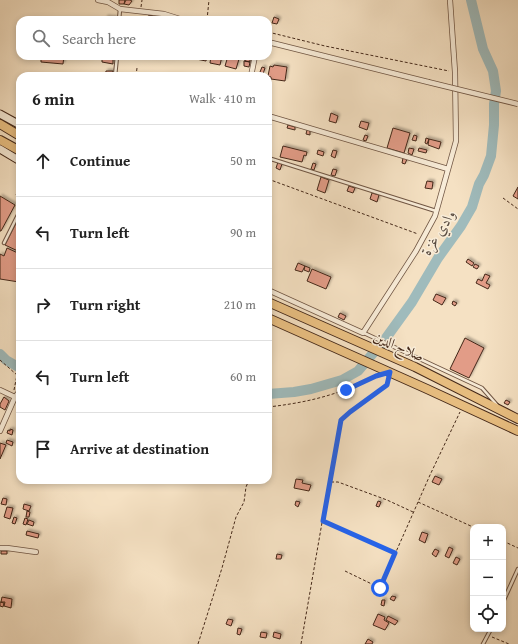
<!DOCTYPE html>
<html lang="en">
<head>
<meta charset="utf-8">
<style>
	:root { --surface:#fff; --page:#f6f6f6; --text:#222; --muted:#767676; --line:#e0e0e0 }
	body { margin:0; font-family:"Gentium Book Plus",Amiri,serif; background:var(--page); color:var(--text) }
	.controls { position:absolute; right:12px; bottom:12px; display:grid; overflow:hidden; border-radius:8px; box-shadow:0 2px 6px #0003 }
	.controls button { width:36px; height:36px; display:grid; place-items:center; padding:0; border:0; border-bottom:1px solid var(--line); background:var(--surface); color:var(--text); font:20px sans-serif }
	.stop { position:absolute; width:12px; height:12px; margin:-9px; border:3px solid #2563eb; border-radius:50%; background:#fff }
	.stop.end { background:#2563eb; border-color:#fff; box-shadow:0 1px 4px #0008 }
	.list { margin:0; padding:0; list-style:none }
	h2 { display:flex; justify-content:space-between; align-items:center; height:52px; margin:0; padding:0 16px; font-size:17px }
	h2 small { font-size:13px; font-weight:400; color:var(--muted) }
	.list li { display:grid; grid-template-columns:26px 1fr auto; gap:12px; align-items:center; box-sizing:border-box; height:72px; padding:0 16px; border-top:1px solid var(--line) }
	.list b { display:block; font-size:15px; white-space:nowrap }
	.list em { font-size:13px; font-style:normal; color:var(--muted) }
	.icon { flex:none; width:22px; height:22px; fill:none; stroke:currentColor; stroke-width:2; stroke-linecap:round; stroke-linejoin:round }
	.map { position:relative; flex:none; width:518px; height:644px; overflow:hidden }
	.search { position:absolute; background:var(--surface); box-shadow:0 2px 6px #0003; left:16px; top:16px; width:256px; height:44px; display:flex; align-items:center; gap:10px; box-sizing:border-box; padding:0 14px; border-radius:12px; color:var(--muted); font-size:15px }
	.panel { position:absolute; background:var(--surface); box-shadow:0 2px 6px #0003; left:16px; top:72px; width:256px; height:412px; border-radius:12px }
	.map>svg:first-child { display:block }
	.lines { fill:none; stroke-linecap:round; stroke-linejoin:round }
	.river { stroke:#9fbbbc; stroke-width:10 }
	.building { fill:#e29c87; stroke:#442819; filter:url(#shadow) }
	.service-casing { stroke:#705644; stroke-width:4.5 }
	.minor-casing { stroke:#705644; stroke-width:6 }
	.secondary-casing { stroke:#442819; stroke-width:9 }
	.trunk-casing { stroke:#442819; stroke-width:10 }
	.path { stroke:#442819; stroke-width:1; stroke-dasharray:3 2; stroke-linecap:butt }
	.service { stroke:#f8ecd8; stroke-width:2.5 }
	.minor { stroke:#f8ecd8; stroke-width:4.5 }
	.secondary { stroke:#f8ecd8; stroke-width:7 }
	.trunk { stroke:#eac082; stroke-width:8 }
	.minor-bridge-casing { stroke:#705644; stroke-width:6; stroke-linecap:butt }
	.minor-bridge { stroke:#f8ecd8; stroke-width:4.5 }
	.route { stroke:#2563eb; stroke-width:5 }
	.labels { text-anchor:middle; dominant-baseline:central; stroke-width:3; stroke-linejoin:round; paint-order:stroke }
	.street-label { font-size:14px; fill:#442819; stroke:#f8ecd8 }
	.water-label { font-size:15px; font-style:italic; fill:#5b4d42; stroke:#f8ecd8 }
</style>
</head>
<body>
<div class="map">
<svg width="518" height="644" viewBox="0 0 518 644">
	<defs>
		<filter id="shadow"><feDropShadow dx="2" dy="-2" stdDeviation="1" flood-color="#0004"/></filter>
	</defs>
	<rect width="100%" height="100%" fill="#f5e1c3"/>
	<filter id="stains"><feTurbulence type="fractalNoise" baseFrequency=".005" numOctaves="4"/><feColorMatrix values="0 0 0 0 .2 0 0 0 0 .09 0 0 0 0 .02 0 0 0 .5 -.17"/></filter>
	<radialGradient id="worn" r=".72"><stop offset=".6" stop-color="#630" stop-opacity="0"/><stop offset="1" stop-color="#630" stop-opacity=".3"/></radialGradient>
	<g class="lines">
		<path class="river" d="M0,354L6,360L20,368
			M268,394L294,392L311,389L342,380L358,371L386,338L412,302L438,258L461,226L472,207L479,184L484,175L491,156L494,125V104L496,91L493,71L483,49L471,0"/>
	</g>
	<path class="building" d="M119,0H125L124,4H119Z
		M126,0H130L132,1L129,5L124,4Z
		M149,15L153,16V20H148Z
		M106,17L116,18L115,20H105Z
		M274,17L279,19L277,24L272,23Z
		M41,56H64L63,64L41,62Z
		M102,56L113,57V64L102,62Z
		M196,56H207L206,61L196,59Z
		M211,56H222L220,65L210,63Z
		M228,56L239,59L236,69L225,66Z
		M245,58L250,59V62L245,61Z
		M244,61L250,62L249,67L244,66Z
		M274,65L287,67L285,81L271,79V77L268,76L270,66L273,67Z
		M262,67L265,68L263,74L260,72Z
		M106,71H113L112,76H105Z
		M331,113L338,116L336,123L329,121Z
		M361,121L369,123L367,130L359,127Z
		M288,125L295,127V130L287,128Z
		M393,128L410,133L404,153L387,148Z
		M307,130L310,131V135L306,134Z
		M365,135L368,136L366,141L363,140Z
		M414,135L417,136L416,141L412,140Z
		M426,138L429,139L427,144L425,143Z
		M429,139L441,142L439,149L428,145Z
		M283,146L307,152L306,156L304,155L302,162L280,157Z
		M409,148L414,149L412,155L408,153Z
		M419,148L427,150L426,153L418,151Z
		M318,150L324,152L323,156L317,154Z
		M333,150L337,151L335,158L331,156Z
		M403,158L407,159L405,164L402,163Z
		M278,162L282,164L280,170L276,168Z
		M313,163L316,164L314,170L311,169Z
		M333,169L337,170L335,176L331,175Z
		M321,177L329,180L325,193L317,190Z
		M427,181L433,182L432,189L425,188Z
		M349,186L355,188L353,193L347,191Z
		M518,187V199L513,196Z
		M19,189L20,190V197L16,195Z
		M372,193L379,195L377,202L370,199Z
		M0,196L15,205L1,231H0Z
		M20,215V252L5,245Z
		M7,248L20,254V279L19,282L0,279V254L4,256Z
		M468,259L474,263L472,266L466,262Z
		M298,263L305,266L302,272L295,270Z
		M475,264L479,266L477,269L473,267Z
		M305,266L310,268L309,272L304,270Z
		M312,269L331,277L326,289L307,281Z
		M485,274L490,276L486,283L490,285L488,289L476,283L478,279L482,281Z
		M436,294L446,298L442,305L433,300Z
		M453,301L457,303L455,306L452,304Z
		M340,313L346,316L344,320L338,317Z
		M465,338L484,348L469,378L450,369Z
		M4,397L9,401L5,410L0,407V404Z
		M506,400L510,402L508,405L504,403Z
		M10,429L13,430L12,435L7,433L8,430L10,431Z
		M7,440L13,442L12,446L6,443Z
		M0,443L6,445L0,459Z
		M435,476L442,479L439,485L432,482Z
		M296,479L303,480L302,483L311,485L309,491L294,488Z
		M3,498L7,499L6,505L1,504Z
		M296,501L300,502L298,507L295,505Z
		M378,501L381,502L379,507L376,506Z
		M24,504L31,506L29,511L23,509Z
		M7,507L13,508L10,519L4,517Z
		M27,511L30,512L29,517H26Z
		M14,517L17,518L15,524L12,523Z
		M25,518L28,519L26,525L23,524Z
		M29,520L34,522L33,526L27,524Z
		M27,531L39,534L38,538L26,535Z
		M422,532L428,534L425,543L419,540Z
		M449,547L453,549L449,558L445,556Z
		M435,549L439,551L436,557L432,554Z
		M1,551H7V554H1Z
		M277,554L282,555L281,559H276Z
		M456,557L460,559L457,565L453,563Z
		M392,596L396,597L394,601L390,599Z
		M2,597L12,599L11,608L4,606L5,602H1Z
		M382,600H385L384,606L381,605Z
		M0,602L4,603L3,607L0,606Z
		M378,614L385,617L384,620L389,623L385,630L373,625Z
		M388,616L398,621L395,625L386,620Z
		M228,619L233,620L231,626L226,624Z
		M238,628L242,629L240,635L237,634Z
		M261,632L267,633L266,638L260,637Z
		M274,632L281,634L280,639L273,637Z
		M368,639L373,642L372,644H365Z"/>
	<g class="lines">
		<defs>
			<path id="service" d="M119,20L120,9
				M115,76L117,56
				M268,158L436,211
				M4,243L20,211
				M364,333L482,388L497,405
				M503,602L518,569
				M483,644L491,629"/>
			<path id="minor" d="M98,0L108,2L120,9L164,14L183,20
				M268,42L428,82
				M251,76L255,56
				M268,116L448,169
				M268,290L363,333L416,251L435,216L456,141L455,72L450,0
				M0,390L15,397L20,391
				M0,431L15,397
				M0,548H7L36,552"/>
			<path id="secondary" d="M0,114L20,125
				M0,149L20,161"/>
			<path id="trunk" d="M0,124L20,136
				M0,140L20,151
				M268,302L415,367L518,419
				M268,318L427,389L518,431"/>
		</defs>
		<use href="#service" class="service-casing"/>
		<use href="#minor" class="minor-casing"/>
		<use href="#secondary" class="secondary-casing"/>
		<use href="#trunk" class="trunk-casing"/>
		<path class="path" d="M141,7L142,0
			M207,18L215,20
			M207,20L209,0
			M268,32L325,46L449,71
			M136,76L137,68
			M268,179L418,234
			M503,198L518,209
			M0,360L17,375L14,390
			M268,407C295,404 321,399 347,389C357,385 367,378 378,375
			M268,427L270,433L268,436
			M331,482H338L387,500L413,512
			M418,502L473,527
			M323,521L395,553
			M503,541L518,548
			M345,571L380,588L430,475L460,412
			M492,637L509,644
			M198,644L222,568L236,517L244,502L246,487L249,480
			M301,644L333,459L341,420L350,412L387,385L389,379"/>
		<use href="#service" class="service"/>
		<use href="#minor" class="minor"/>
		<use href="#secondary" class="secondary"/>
		<use href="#trunk" class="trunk"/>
		<defs>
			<path id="minor-bridge" d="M428,82L518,104"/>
		</defs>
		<use href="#minor-bridge" class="minor-bridge-casing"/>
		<use href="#minor-bridge" class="minor-bridge"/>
	</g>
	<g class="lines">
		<path class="route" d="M346,390L376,376L390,372L387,385L350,412L341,420L323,521L395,553L380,588"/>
	</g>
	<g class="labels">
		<g class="street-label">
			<text transform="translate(399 346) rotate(24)">صلاح الدين</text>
		</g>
		<g class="water-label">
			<text transform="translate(438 232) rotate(-58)">وادي غزة</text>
		</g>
	</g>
	<rect width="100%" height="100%" filter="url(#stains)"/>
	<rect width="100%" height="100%" fill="url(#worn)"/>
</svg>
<div class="controls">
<button>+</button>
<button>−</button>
<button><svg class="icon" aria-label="locate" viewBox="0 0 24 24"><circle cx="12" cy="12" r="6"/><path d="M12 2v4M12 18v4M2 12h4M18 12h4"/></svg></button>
</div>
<div class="stop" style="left:380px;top:588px"></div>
<div class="stop end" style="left:346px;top:390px"></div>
<div class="search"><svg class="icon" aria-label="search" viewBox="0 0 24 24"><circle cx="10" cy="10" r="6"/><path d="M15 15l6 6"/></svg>Search here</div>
<section class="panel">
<h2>6 min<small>Walk · 410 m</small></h2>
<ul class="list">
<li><svg class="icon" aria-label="ahead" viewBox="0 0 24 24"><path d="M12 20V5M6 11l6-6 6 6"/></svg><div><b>Continue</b></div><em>50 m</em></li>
<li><svg class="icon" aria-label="left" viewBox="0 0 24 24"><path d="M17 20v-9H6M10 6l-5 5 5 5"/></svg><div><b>Turn left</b></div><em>90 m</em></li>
<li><svg class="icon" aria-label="right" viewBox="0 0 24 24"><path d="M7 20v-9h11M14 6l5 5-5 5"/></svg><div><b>Turn right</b></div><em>210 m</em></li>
<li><svg class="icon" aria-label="left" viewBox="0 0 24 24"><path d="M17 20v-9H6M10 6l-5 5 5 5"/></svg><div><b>Turn left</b></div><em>60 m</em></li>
<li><svg class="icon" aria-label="arrive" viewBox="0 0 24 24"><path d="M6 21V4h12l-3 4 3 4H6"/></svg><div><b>Arrive at destination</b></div></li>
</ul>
</section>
</div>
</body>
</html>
